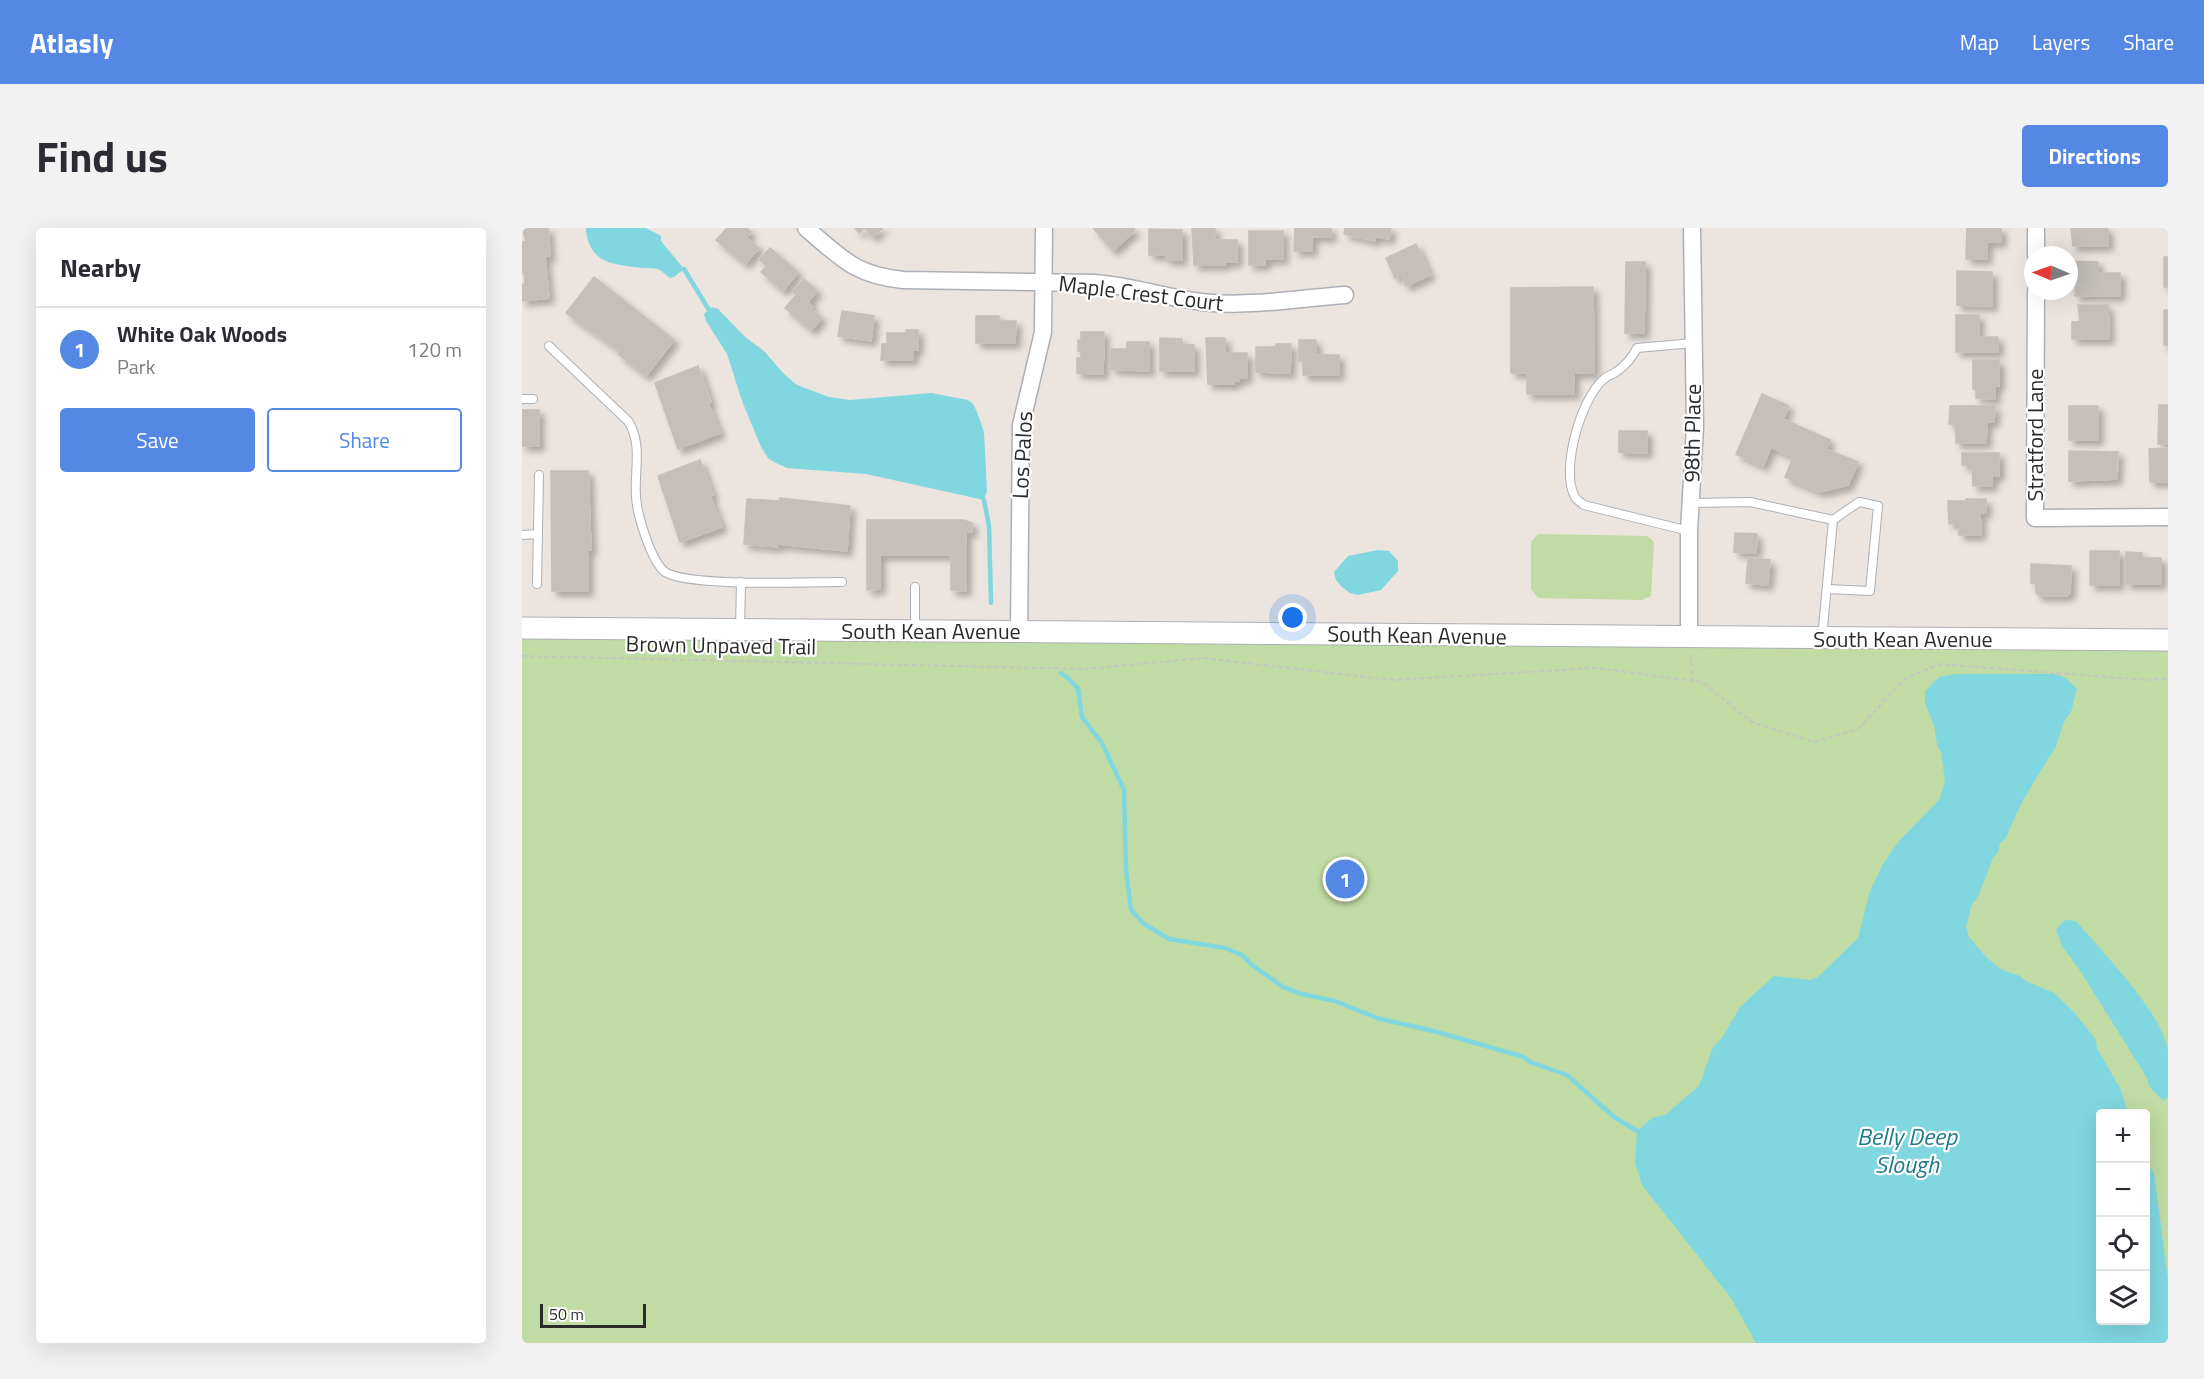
<!DOCTYPE html>
<html lang="en">
<head>
<meta charset="utf-8">
<style>
	:root { --surface:#fff; --page:#f2f2f3; --text:#2b2b33; --muted:#7c7c81; --line:#e1e1e2; --accent:#5488e4 }
	body { margin:0; font-family:"Titillium Web",sans-serif; background:var(--page); color:var(--text) }
	.controls { position:absolute; right:18px; bottom:18px; display:grid; overflow:hidden; border-radius:6px; box-shadow:0 6px 24px #0002 }
	.controls button { width:54px; height:54px; display:grid; place-items:center; padding:0; border:0; border-bottom:2px solid var(--line); background:var(--surface); color:var(--text); font:30px sans-serif }
	.compass { position:absolute; left:1502px; top:18px; width:54px; height:54px; border-radius:50%; background:var(--surface); box-shadow:0 6px 24px #0002; rotate:272deg }
	.scale { position:absolute; left:18px; bottom:15px; width:106px; box-sizing:border-box; padding-left:6px; border:3px solid #2b2b2b; border-top:0; font-size:16px; line-height:21px; white-space:nowrap; color:#2b2b2b; -webkit-text-stroke:4px #fff; paint-order:stroke }
	.you { position:absolute; left:771px; top:390px; width:21px; height:21px; margin:-15px; border:4px solid #fff; border-radius:50%; background:#1a73e8; box-shadow:0 0 0 9px #1a73e833 }
	.badge { display:grid; place-items:center; width:39px; height:39px; border-radius:50%; background:var(--accent); color:#fff; font-size:20px; font-weight:700 }
	.pin { position:absolute; translate:-50% -50%; border:3px solid #fff; box-shadow:0 2px 6px #0006 }
	.list { margin:0; padding:0; list-style:none }
	h2 { display:flex; justify-content:space-between; align-items:center; height:78px; margin:0; padding:0 24px; font-size:26px }
	h2 small { font-size:20px; font-weight:400; color:var(--muted) }
	.list li { display:grid; grid-template-columns:39px 1fr auto; gap:18px; align-items:center; box-sizing:border-box; height:84px; padding:0 24px; border-top:2px solid var(--line) }
	.list b { display:block; font-size:22px; white-space:nowrap }
	.list p { margin:0; font-size:20px; white-space:nowrap; color:var(--muted) }
	.list em { font-size:20px; font-style:normal; color:var(--muted) }
	.actions { display:flex; gap:12px; padding:18px 24px }
	.actions a { flex:1; padding:14px 0; border:2px solid var(--accent); border-radius:6px; text-align:center; font-size:21px; color:var(--accent) }
	.actions .main { background:var(--accent); color:#fff }
	.icon { flex:none; width:33px; height:33px; fill:none; stroke:currentColor; stroke-width:2; stroke-linecap:round; stroke-linejoin:round }
	.map { position:relative; flex:none; width:1646px; height:1115px; overflow:hidden; border-radius:6px }
	header { display:flex; align-items:center; gap:36px; box-sizing:border-box; height:84px; padding:0 30px; background:var(--accent); color:#fff }
	header strong { font-size:28px }
	nav { display:flex; gap:33px; margin-inline-start:auto; font-size:21px }
	.intro { display:flex; align-items:center; justify-content:space-between; box-sizing:border-box; height:144px; padding:0 36px }
	h1 { margin:0; font-size:42px }
	.button { padding:15px 27px; border-radius:6px; background:var(--accent); color:#fff; font-size:21px; font-weight:700 }
	main { display:flex; gap:36px; padding:0 36px }
	aside { flex:1; background:var(--surface); border-radius:6px; box-shadow:0 6px 24px #0002 }
	.map>svg:first-child { display:block }
	.green { fill:#c0dba3; fill-rule:evenodd }
	.water { fill:#80d7e0 }
	.lines { fill:none; stroke-linecap:round; stroke-linejoin:round }
	.stream { stroke:#80d7e0; stroke-width:4.5 }
	.building { fill:#c4bfbb; stroke:#c7bfb9; stroke-width:1.5; filter:url(#shadow) }
	.service-casing { stroke:#acb0b6; stroke-width:10 }
	.minor-casing { stroke:#acb0b6; stroke-width:19 }
	.tertiary-casing { stroke:#acb0b6; stroke-width:23 }
	.path { stroke:#c4c4c4; stroke-width:2; stroke-dasharray:4.5 3; stroke-linecap:butt }
	.service { stroke:#fff; stroke-width:8 }
	.minor { stroke:#fff; stroke-width:16 }
	.tertiary { stroke:#fff; stroke-width:21 }
	.labels { text-anchor:middle; dominant-baseline:central; stroke-width:4.5; stroke-linejoin:round; paint-order:stroke }
	.street-label { font-size:22px; fill:#2b2b2b; stroke:#fff }
	.water-label { font-size:24px; font-style:italic; fill:#1e7a8c; stroke:#fff }
</style>
</head>
<body>
<header>
<strong>Atlasly</strong>
<nav><a>Map</a><a>Layers</a><a>Share</a></nav>
</header>
<div class="intro"><h1>Find us</h1><a class="button">Directions</a></div>
<main>
<aside>
<h2>Nearby<small></small></h2>
<ul class="list">
<li><span class="badge">1</span><div><b>White Oak Woods</b><p>Park</p></div><em>120 m</em></li>
</ul>
<div class="actions"><a class="main">Save</a><a>Share</a></div>
</aside>
<div class="map">
<svg width="1646" height="1115" viewBox="0 0 1646 1115">
	<defs>
		<filter id="shadow"><feDropShadow dx="5" dy="5" stdDeviation="3" flood-color="#0004"/></filter>
	</defs>
	<rect width="100%" height="100%" fill="#ebe4df"/>
	<path class="green" d="M1016,306L1125,308L1132,314L1129,368L1120,372L1016,370L1009,361V314Z
		M0,399L1646,416V1115H0ZM1578,886H1624V1092H1578Z"/>
	<path class="water" d="M64,0H124L139,8V13L162,41L152,49L148,50C144,47 140,43 136,41C132,40 126,40 122,40C93,37 66,36 64,0Z
		M190,79L196,81L223,109L242,123L262,146L275,157L307,169L328,172L409,165L446,172L451,176L455,184L462,204L465,263L462,272L344,246L265,240L254,235L246,230L239,219L220,173L205,126L184,93L182,86Z
		M856,322L867,323L876,333V343L859,362L836,367L828,365L820,359L814,352L812,344L826,328Z
		M1435,446H1533L1544,450L1555,461L1549,484L1542,494L1534,518L1501,572L1483,611L1478,615L1476,624L1471,630L1455,671L1450,676L1444,699L1447,709L1464,729L1480,742L1498,748L1504,753L1532,765L1552,784L1574,812L1575,820L1599,862L1606,885L1578,886V1092H1624V925L1627,939L1632,944L1646,1053V1115H1234L1209,1070L1120,957L1113,935L1115,903L1130,890L1143,887L1177,858L1191,819L1200,810L1218,779L1252,748L1288,752L1296,749L1336,710L1348,663L1361,636L1377,613L1417,572L1423,553L1419,524L1415,517L1412,497L1403,476V463L1417,449Z
		M1542,692L1554,693C1580,724 1640,784 1646,823C1646,838 1646,854 1646,869L1641,873L1627,858L1625,850L1557,741L1540,718L1534,702Z"/>
	<g class="lines">
		<path class="stream" d="M162,41L187,82
			M462,272L467,298L469,375
			M539,445L547,451L556,461L560,489L580,515L602,562L604,641L609,682L622,696L647,711L703,720L720,727L730,737L761,759L779,766L813,773L855,790L915,804L1002,829L1008,834L1045,847L1092,889L1115,903"/>
	</g>
	<path class="building" d="M0,0H26L28,28L23,29L27,70L0,73V56H3L2,45H0V14L4,13Z
		M205,0H225L229,4L224,9L237,20L223,36L194,12Z
		M333,0H361L350,9L343,0L337,5Z
		M571,0H611L613,2L591,23Z
		M670,0H693V12H715V34H703V37H672Z
		M773,0H809V9H790V23H772Z
		M823,0H869L867,11L853,8V13L822,6Z
		M1445,0H1479V14H1465V31H1444Z
		M1549,0H1586V18H1551Z
		M627,1L660,2V32H644V27H627Z
		M727,3H761V31H743V37H727Z
		M894,16L908,47L884,58L879,47L873,50L864,30Z
		M248,20L276,44L261,63L239,44L245,38L237,32Z
		M1642,29H1646V59H1642Z
		M1548,33L1576,34V45H1598V68H1553L1554,56H1548Z
		M1104,34H1123L1122,105H1103Z
		M1435,43L1470,44V78L1435,77Z
		M72,49L152,112L124,148L96,126L98,123L44,85Z
		M282,51L295,63L286,74L291,79L289,81L300,90L289,102L263,80L274,67L271,64Z
		M1071,59L1072,145H1052V166H1005V145H989V60Z
		M1556,77H1586L1587,111H1550V94H1558Z
		M1642,82H1646V117H1642Z
		M320,83L352,88L349,113L316,108Z
		M1434,87H1457V109H1476V124H1434Z
		M454,88H477V93H494L493,115H454Z
		M384,102H396V122H391V132H359L360,116H365V105H384Z
		M559,104H582L581,146L555,145V130H559V123H556V112L559,113Z
		M638,110L660,111V116L672,117V143H638Z
		M684,110H703V125H725V150H717V153H712V156H686Z
		M777,112H794V127H817V147H781V133H777Z
		M605,114H627V143L589,141V121H605Z
		M754,116H769L768,145L734,144V119H754Z
		M1451,132H1477V158H1473V171L1454,170V161H1451Z
		M176,138L189,174L186,175L198,205L156,221L133,155Z
		M1240,166L1267,178L1261,191L1308,212L1304,221L1336,234L1326,257L1298,264L1263,249L1271,229L1249,219L1241,238L1214,226Z
		M1637,177H1646V216H1636Z
		M1428,178H1473L1472,194H1465L1464,215H1434V196H1427Z
		M1547,178H1576V212H1547Z
		M0,182H17V218H0Z
		M1097,203H1125V225L1097,224Z
		M1646,220V254H1628L1627,221Z
		M1547,223L1596,224L1595,251L1547,253Z
		M1440,225H1477V248H1470V258H1451L1450,237H1440Z
		M178,232L191,267L188,268L200,299L158,314L136,248Z
		M29,243H66L69,322H66V363H30Z
		M258,270L328,278L325,323L256,316V319L222,316L225,271L258,273Z
		M1444,271H1464V285H1458L1459,307H1437V295L1427,296L1426,273H1444Z
		M345,292H442L450,295V304H444V363L429,362V327H358V361L345,362Z
		M1213,305L1235,306L1234,325L1212,324Z
		M1568,323H1597V357H1568Z
		M1604,324L1620,325V330H1639V356H1604Z
		M1226,330L1248,332L1246,357L1224,355Z
		M1509,336L1549,338L1548,365L1545,368H1517L1514,365V355H1509Z"/>
	<g class="lines">
		<defs>
			<path id="service" d="M27,118L106,193C121,216 112,243 114,268C115,287 129,333 143,344C166,359 286,354 320,354
				M0,171H11
				M1169,275L1228,274L1311,292L1300,410
				M1167,303L1062,277C1058,274 1053,271 1052,267C1039,240 1059,170 1082,151C1085,148 1090,147 1094,144C1103,138 1110,130 1115,120L1171,115
				M0,307L16,306
				M15,356L17,247
				M1305,361L1348,363L1356,278L1337,274L1311,292
				M218,401L219,354
				M393,403V359"/>
			<path id="minor" d="M284,0C319,30 333,47 381,52L573,55C613,58 650,72 690,75C734,78 779,70 823,67
				M1514,27V0
				M1514,63L1513,290L1646,289
				M497,404L499,197L521,104L522,0
				M1167,410V303L1173,199L1170,0"/>
			<path id="tertiary" d="M0,400L1646,412"/>
		</defs>
		<use href="#service" class="service-casing"/>
		<use href="#minor" class="minor-casing"/>
		<use href="#tertiary" class="tertiary-casing"/>
		<path class="path" d="M1168,427L1171,452
			M0,428L563,441L681,430L870,452L1073,440L1180,454L1230,494L1292,514L1336,501L1384,450L1418,436L1624,452L1646,451"/>
		<use href="#service" class="service"/>
		<use href="#minor" class="minor"/>
		<use href="#tertiary" class="tertiary"/>
	</g>
	<g class="labels">
		<g class="street-label">
			<text transform="translate(619 65) rotate(7)">Maple Crest Court</text>
			<text transform="translate(1170 205) rotate(-89)">98th Place</text>
			<text transform="translate(1513 207) rotate(-90)">Stratford Lane</text>
			<text transform="translate(500 227) rotate(-87)">Los Palos</text>
			<text x="409" y="403">South Kean Avenue</text>
			<text transform="translate(895 407) rotate(1)">South Kean Avenue</text>
			<text x="1381" y="411">South Kean Avenue</text>
			<text transform="translate(199 417) rotate(1)">Brown Unpaved Trail</text>
		</g>
		<g class="water-label">
			<text x="1385" y="908">Belly Deep<tspan x="1385" dy="28">Slough</tspan></text>
		</g>
	</g>
</svg>
<div class="controls">
<button>+</button>
<button>−</button>
<button><svg class="icon" aria-label="locate" viewBox="0 0 24 24"><circle cx="12" cy="12" r="6"/><path d="M12 2v4M12 18v4M2 12h4M18 12h4"/></svg></button>
<button><svg class="icon" aria-label="layers" viewBox="0 0 24 24"><path d="M12 4l9 5-9 5-9-5zM3 14l9 5 9-5"/></svg></button>
</div>
<svg class="compass" viewBox="-18 -18 36 36"><path d="M0-13l5 13h-10z" fill="#e53935"/><path d="M0 13l5-13h-10z" fill="#7c7c81"/></svg>
<div class="scale">50 m</div>
<div class="you"></div>
<div class="pin badge" style="left:823px;top:651px">1</div>
</div>
</main>
</body>
</html>
